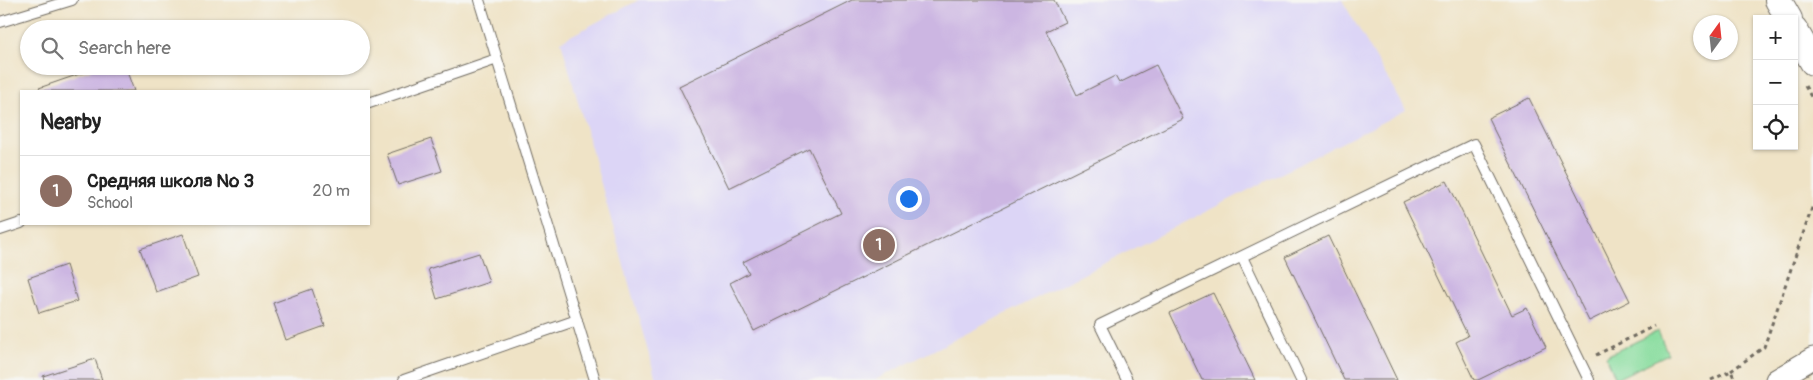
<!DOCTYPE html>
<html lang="en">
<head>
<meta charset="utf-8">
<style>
	:root { --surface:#fff; --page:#f2f2f2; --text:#222; --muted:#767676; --line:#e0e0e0; --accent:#c8321e }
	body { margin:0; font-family:Pangolin,sans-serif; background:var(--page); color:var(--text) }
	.controls { position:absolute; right:15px; top:15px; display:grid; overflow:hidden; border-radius:0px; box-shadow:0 1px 4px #0004 }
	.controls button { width:45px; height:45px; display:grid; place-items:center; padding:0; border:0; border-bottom:1px solid var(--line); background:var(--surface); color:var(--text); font:25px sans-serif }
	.compass { position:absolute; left:1693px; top:15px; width:45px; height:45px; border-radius:50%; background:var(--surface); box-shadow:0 1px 4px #0004; rotate:15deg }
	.you { position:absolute; left:908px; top:198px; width:18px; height:18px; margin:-12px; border:4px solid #fff; border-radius:50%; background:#1a73e8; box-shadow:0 0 0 8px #1a73e833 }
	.badge { display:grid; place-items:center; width:32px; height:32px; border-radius:50%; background:var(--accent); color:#fff; font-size:16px; font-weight:700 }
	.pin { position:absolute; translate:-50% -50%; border:2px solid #fff; box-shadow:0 1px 5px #0006 }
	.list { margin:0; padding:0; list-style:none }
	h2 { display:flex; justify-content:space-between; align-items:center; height:65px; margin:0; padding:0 20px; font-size:21px }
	h2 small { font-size:16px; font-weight:400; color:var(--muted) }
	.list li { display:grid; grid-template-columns:32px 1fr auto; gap:15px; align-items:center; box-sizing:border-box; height:70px; padding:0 20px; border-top:1px solid var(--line) }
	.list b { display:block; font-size:19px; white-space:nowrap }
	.list p { margin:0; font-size:16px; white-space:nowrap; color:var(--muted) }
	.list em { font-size:16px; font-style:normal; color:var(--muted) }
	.icon { flex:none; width:28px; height:28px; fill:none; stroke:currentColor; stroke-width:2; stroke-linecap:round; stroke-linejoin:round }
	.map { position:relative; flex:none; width:1813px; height:380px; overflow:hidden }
	.search { position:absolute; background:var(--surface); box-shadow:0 1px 4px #0004; left:20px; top:20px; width:350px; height:55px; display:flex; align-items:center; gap:12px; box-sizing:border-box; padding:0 18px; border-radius:28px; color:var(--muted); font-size:19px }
	.panel { position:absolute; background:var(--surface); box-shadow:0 1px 4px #0004; left:20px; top:90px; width:350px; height:135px; border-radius:0px }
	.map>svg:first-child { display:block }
	.built { fill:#dcd5f6 }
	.green { fill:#89dd9f; stroke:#5a8465 }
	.building { fill:#ccb6e2 }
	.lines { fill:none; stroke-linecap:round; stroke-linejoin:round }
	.service-casing { stroke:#706b61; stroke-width:12 }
	.minor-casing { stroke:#706b61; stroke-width:23 }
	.tertiary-casing { stroke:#706b61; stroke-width:28 }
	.path { stroke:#706b61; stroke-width:3; stroke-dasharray:4 4; stroke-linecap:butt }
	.service { stroke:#fff; stroke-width:10 }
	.minor { stroke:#fff; stroke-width:21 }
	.tertiary { stroke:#fff; stroke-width:26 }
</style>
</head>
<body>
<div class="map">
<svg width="1813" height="380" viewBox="0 0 1813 380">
	<rect width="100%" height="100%" fill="#f6f6f2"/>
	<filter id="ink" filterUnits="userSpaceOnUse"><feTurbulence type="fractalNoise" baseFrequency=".02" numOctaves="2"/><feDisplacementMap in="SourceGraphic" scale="10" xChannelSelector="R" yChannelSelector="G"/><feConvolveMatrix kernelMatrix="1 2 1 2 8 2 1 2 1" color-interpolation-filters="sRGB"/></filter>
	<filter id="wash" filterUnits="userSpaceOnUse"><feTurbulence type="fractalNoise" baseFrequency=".0096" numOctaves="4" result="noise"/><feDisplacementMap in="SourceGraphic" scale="20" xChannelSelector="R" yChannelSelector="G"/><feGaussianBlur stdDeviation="1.12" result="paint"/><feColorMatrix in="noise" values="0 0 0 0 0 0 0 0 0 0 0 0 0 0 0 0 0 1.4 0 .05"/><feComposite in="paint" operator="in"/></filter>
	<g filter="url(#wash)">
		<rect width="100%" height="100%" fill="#efe3c6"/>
		<path class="built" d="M639,0H1342L1406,110L875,380H656L561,41Z"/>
		<path class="green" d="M1658,331L1668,354L1616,379L1606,356Z"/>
		<g id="blocks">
			<path class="building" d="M852,0H1054L1065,22L1046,31L1077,95L1115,76L1119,83L1156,65L1183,119L754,331L730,283L749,273L743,262L841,213L809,148L729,188L679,86Z
				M90,66H125L134,91H40L39,88L91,70Z
				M1529,98L1630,301L1589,321L1488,118Z
				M431,139L442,171L398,185L387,154Z
				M1447,181L1512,315L1527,308L1546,347L1478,380H1474L1456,342L1468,336L1403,202Z
				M183,234L198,277L156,292L140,249Z
				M1328,236L1397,380H1344L1285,257Z
				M479,253L489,282L437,299L428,269Z
				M66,265L77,301L39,313L28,278Z
				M312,289L325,326L286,340L273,303Z
				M1213,293L1255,380H1202L1170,313Z
				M95,359L102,380H44L43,376Z"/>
		</g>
	</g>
	<g filter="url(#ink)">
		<use href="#blocks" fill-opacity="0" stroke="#706b61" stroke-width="1"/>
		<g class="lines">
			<defs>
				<path id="service" d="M479,0L595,380
					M0,22L72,0
					M369,103L497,59
					M0,230L21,223
					M1242,257L1301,380
					M404,380L577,320
					M1127,380L1100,325L1474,144L1589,380"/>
				<path id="minor" d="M1776,380L1813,358"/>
				<path id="tertiary" d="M1778,0L1789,19
					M1794,29L1813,62"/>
			</defs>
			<use href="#service" class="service-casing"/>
			<use href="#minor" class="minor-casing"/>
			<use href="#tertiary" class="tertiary-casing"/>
			<path class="path" d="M1805,86L1813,100
				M1596,355L1654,326
				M1731,371L1764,347L1813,205
				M1711,380L1731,371L1735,380"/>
			<use href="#service" class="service"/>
			<use href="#minor" class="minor"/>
			<use href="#tertiary" class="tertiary"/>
		</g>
	</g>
</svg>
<div class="controls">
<button>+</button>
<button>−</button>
<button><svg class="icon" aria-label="locate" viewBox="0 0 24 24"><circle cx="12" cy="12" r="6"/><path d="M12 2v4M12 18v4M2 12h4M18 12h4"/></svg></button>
</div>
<svg class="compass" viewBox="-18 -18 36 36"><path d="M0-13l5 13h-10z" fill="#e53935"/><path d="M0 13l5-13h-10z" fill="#767676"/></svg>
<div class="you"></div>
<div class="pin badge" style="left:879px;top:245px;background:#8d6e63">1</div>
<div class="search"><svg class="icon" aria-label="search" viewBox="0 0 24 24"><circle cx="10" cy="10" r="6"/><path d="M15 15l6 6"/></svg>Search here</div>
<section class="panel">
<h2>Nearby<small></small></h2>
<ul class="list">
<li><span class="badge" style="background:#8d6e63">1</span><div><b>Средняя школа № 3</b><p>School</p></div><em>20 m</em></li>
</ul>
</section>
</div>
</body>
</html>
